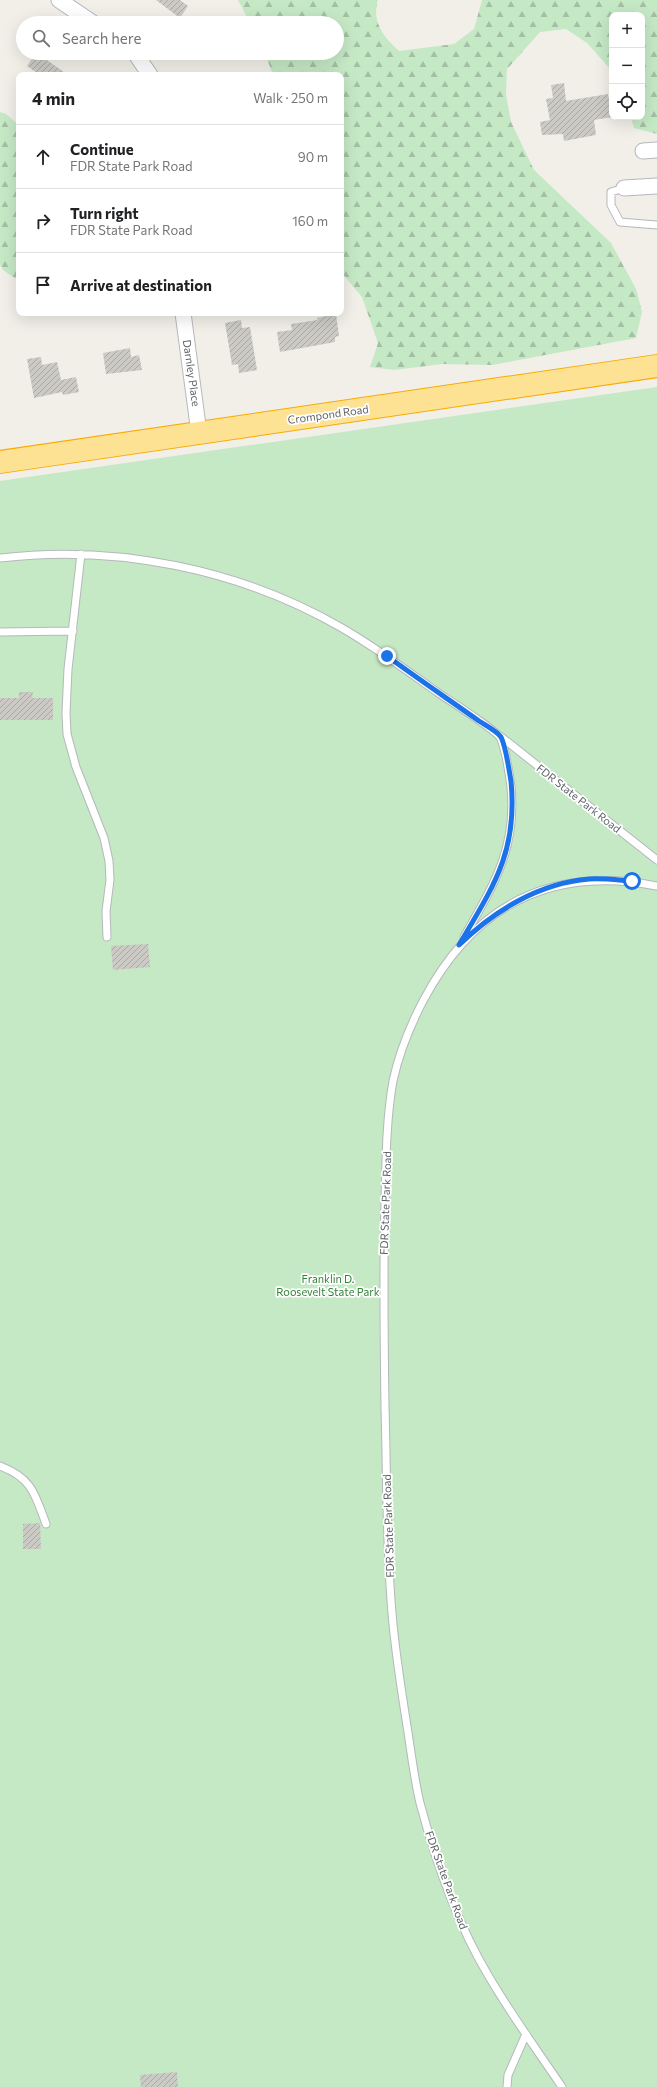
<!DOCTYPE html>
<html lang="en">
<head>
<meta charset="utf-8">
<style>
	:root { --surface:#fff; --page:#f2f2f2; --text:#202124; --muted:#757577; --line:#e0e0e0 }
	body { margin:0; font-family:Commissioner,sans-serif; background:var(--page); color:var(--text) }
	.controls { position:absolute; right:12px; top:12px; display:grid; overflow:hidden; border-radius:8px; box-shadow:0 4px 16px #0002 }
	.controls button { width:36px; height:36px; display:grid; place-items:center; padding:0; border:0; border-bottom:1px solid var(--line); background:var(--surface); color:var(--text); font:20px sans-serif }
	.stop { position:absolute; width:12px; height:12px; margin:-9px; border:3px solid #1a73e8; border-radius:50%; background:#fff }
	.stop.end { background:#1a73e8; border-color:#fff; box-shadow:0 1px 4px #0008 }
	.list { margin:0; padding:0; list-style:none }
	h2 { display:flex; justify-content:space-between; align-items:center; height:52px; margin:0; padding:0 16px; font-size:17px }
	h2 small { font-size:13px; font-weight:400; color:var(--muted) }
	.list li { display:grid; grid-template-columns:26px 1fr auto; gap:12px; align-items:center; box-sizing:border-box; height:64px; padding:0 16px; border-top:1px solid var(--line) }
	.list b { display:block; font-size:15px; white-space:nowrap }
	.list p { margin:0; font-size:13px; white-space:nowrap; color:var(--muted) }
	.list em { font-size:13px; font-style:normal; color:var(--muted) }
	.icon { flex:none; width:22px; height:22px; fill:none; stroke:currentColor; stroke-width:2; stroke-linecap:round; stroke-linejoin:round }
	.map { position:relative; flex:none; width:657px; height:2087px; overflow:hidden }
	.search { position:absolute; background:var(--surface); box-shadow:0 4px 16px #0002; left:16px; top:16px; width:328px; height:44px; display:flex; align-items:center; gap:10px; box-sizing:border-box; padding:0 14px; border-radius:22px; color:var(--muted); font-size:15px }
	.panel { position:absolute; background:var(--surface); box-shadow:0 4px 16px #0002; left:16px; top:72px; width:328px; height:244px; border-radius:8px }
	.map>svg:first-child { display:block }
	.forest { fill:url(#forest-firs) }
	.green { fill:#c5e8c5 }
	.building { fill:url(#building-hatch) }
	.lines { fill:none; stroke-linecap:round; stroke-linejoin:round }
	.lane-casing { stroke:#b5b8bc; stroke-width:9 }
	.street-casing { stroke:#b5b8bc; stroke-width:17 }
	.highway-casing { stroke:#f9ab00; stroke-width:24 }
	.lane { stroke:#fff; stroke-width:7 }
	.street { stroke:#fff; stroke-width:15 }
	.highway { stroke:#fde293; stroke-width:22 }
	.route { stroke:#1a73e8; stroke-width:5 }
	.labels { text-anchor:middle; dominant-baseline:central; stroke-width:3.5; stroke-linejoin:round; paint-order:stroke }
	.street-label { font-size:11px; fill:#5f6368; stroke:#fff }
	.park-label { font-size:11px; fill:#348238; stroke:#fff }
</style>
</head>
<body>
<div class="map">
<svg width="657" height="2087" viewBox="0 0 657 2087">
	<defs>
		<pattern id="forest-firs" width="22" height="20" patternUnits="userSpaceOnUse"><rect width="22" height="20" fill="#c5e8c5"/><path d="M5 1l3.5 6h-7zM16 11l3.5 6h-7z" fill="#a3c0a4"/></pattern>
		<pattern id="building-hatch" width="6" height="6" patternUnits="userSpaceOnUse"><rect width="6" height="6" fill="#cccac5"/><path d="M-1 1l2-2M0 6l6-6M5 7l2-2" fill="none" stroke="#a9a8a4"/></pattern>
	</defs>
	<rect width="100%" height="100%" fill="#f1efe8"/>
	<path class="forest" d="M238,0H378C371,22 384,37 399,51L454,44L474,29L482,0H657V134L634,128L631,117H642V15H612V71L587,43L566,29L540,32L507,69L506,95L511,122L534,170L611,243L636,289L642,312L636,338L492,365L442,364L394,370L370,367L378,343L362,297L341,272V75H273L265,53H337V23H250Z
		M0,112L6,114L19,125V281L3,270L0,265Z"/>
	<path class="green" d="M657,387V2087H0V481Z"/>
	<path class="building" d="M156,0H180L188,6L180,18Z
		M36,53H37L68,75H40L27,66Z
		M564,83L566,101L608,94L612,117L594,120L596,135L564,141L563,134L542,135L540,122L550,120L546,99L553,98L551,85Z
		M336,314L339,336L335,337V342L280,352L277,332L292,330L291,324L318,320L317,318Z
		M241,320L242,328L250,327L257,370L239,373L238,364L232,365L225,323Z
		M130,348L131,357L139,355L142,370L106,374L103,353Z
		M41,357L42,365L57,362L61,380L76,377L79,392L63,395L62,392L34,398L27,359Z
		M19,692H33L32,698H53V720H0V698H19Z
		M148,944L150,967L113,970L111,946Z
		M40,1523L41,1549H23V1524Z
		M177,2072L178,2087H141L140,2075Z"/>
	<g class="lines">
		<defs>
			<path id="lane" d="M624,188L611,192V205L620,222L657,225
				M81,554L68,669L66,713L67,734L76,767L104,838L109,861L110,880L106,911L107,937
				M0,558C116,544 240,569 342,628C375,647 406,670 437,692C447,699 498,731 501,739C507,755 509,771 511,787C517,849 493,886 464,937
				M0,632L73,631
				M500,736L657,860
				M0,1466C32,1478 35,1494 46,1524
				M507,2087L508,2075L526,2034
				M562,2087C537,2050 510,2013 488,1975C458,1925 435,1859 420,1803C414,1778 411,1751 407,1726C401,1688 395,1651 392,1613C386,1545 387,1476 385,1407C384,1338 383,1270 385,1201C386,1162 386,1120 393,1081C399,1053 410,1026 423,1001C473,906 550,865 657,886"/>
			<path id="street" d="M59,0L93,23
				M135,53L150,75
				M643,151L657,150
				M624,188L657,186
				M183,313L199,433"/>
			<path id="highway" d="M0,462L657,366"/>
		</defs>
		<use href="#lane" class="lane-casing"/>
		<use href="#street" class="street-casing"/>
		<use href="#highway" class="highway-casing"/>
		<use href="#lane" class="lane"/>
		<use href="#street" class="street"/>
		<use href="#highway" class="highway"/>
	</g>
	<g class="lines">
		<path class="route" d="M387,656C417,678 448,699 479,721C485,725 497,731 501,737C506,747 509,770 511,781C518,852 493,887 459,945C494,911 539,883 589,879C603,878 618,880 632,881"/>
	</g>
	<g class="labels">
		<g class="street-label">
			<text transform="translate(192 373) rotate(82)">Darnley Place</text>
			<text transform="translate(328 414) rotate(-8)">Crompond Road</text>
			<text transform="translate(579 798) rotate(38)">FDR State Park Road</text>
			<text transform="translate(385 1203) rotate(-88)">FDR State Park Road</text>
			<text transform="translate(388 1526) rotate(-92)">FDR State Park Road</text>
			<text transform="translate(447 1880) rotate(70)">FDR State Park Road</text>
		</g>
		<g class="park-label">
			<text x="328" y="1278">Franklin D.<tspan x="328" dy="13">Roosevelt State Park</tspan></text>
		</g>
	</g>
</svg>
<div class="controls">
<button>+</button>
<button>−</button>
<button><svg class="icon" aria-label="locate" viewBox="0 0 24 24"><circle cx="12" cy="12" r="6"/><path d="M12 2v4M12 18v4M2 12h4M18 12h4"/></svg></button>
</div>
<div class="stop" style="left:632px;top:881px"></div>
<div class="stop end" style="left:387px;top:656px"></div>
<div class="search"><svg class="icon" aria-label="search" viewBox="0 0 24 24"><circle cx="10" cy="10" r="6"/><path d="M15 15l6 6"/></svg>Search here</div>
<section class="panel">
<h2>4 min<small>Walk · 250 m</small></h2>
<ul class="list">
<li><svg class="icon" aria-label="ahead" viewBox="0 0 24 24"><path d="M12 20V5M6 11l6-6 6 6"/></svg><div><b>Continue</b><p>FDR State Park Road</p></div><em>90 m</em></li>
<li><svg class="icon" aria-label="right" viewBox="0 0 24 24"><path d="M7 20v-9h11M14 6l5 5-5 5"/></svg><div><b>Turn right</b><p>FDR State Park Road</p></div><em>160 m</em></li>
<li><svg class="icon" aria-label="arrive" viewBox="0 0 24 24"><path d="M6 21V4h12l-3 4 3 4H6"/></svg><div><b>Arrive at destination</b></div></li>
</ul>
</section>
</div>
</body>
</html>
